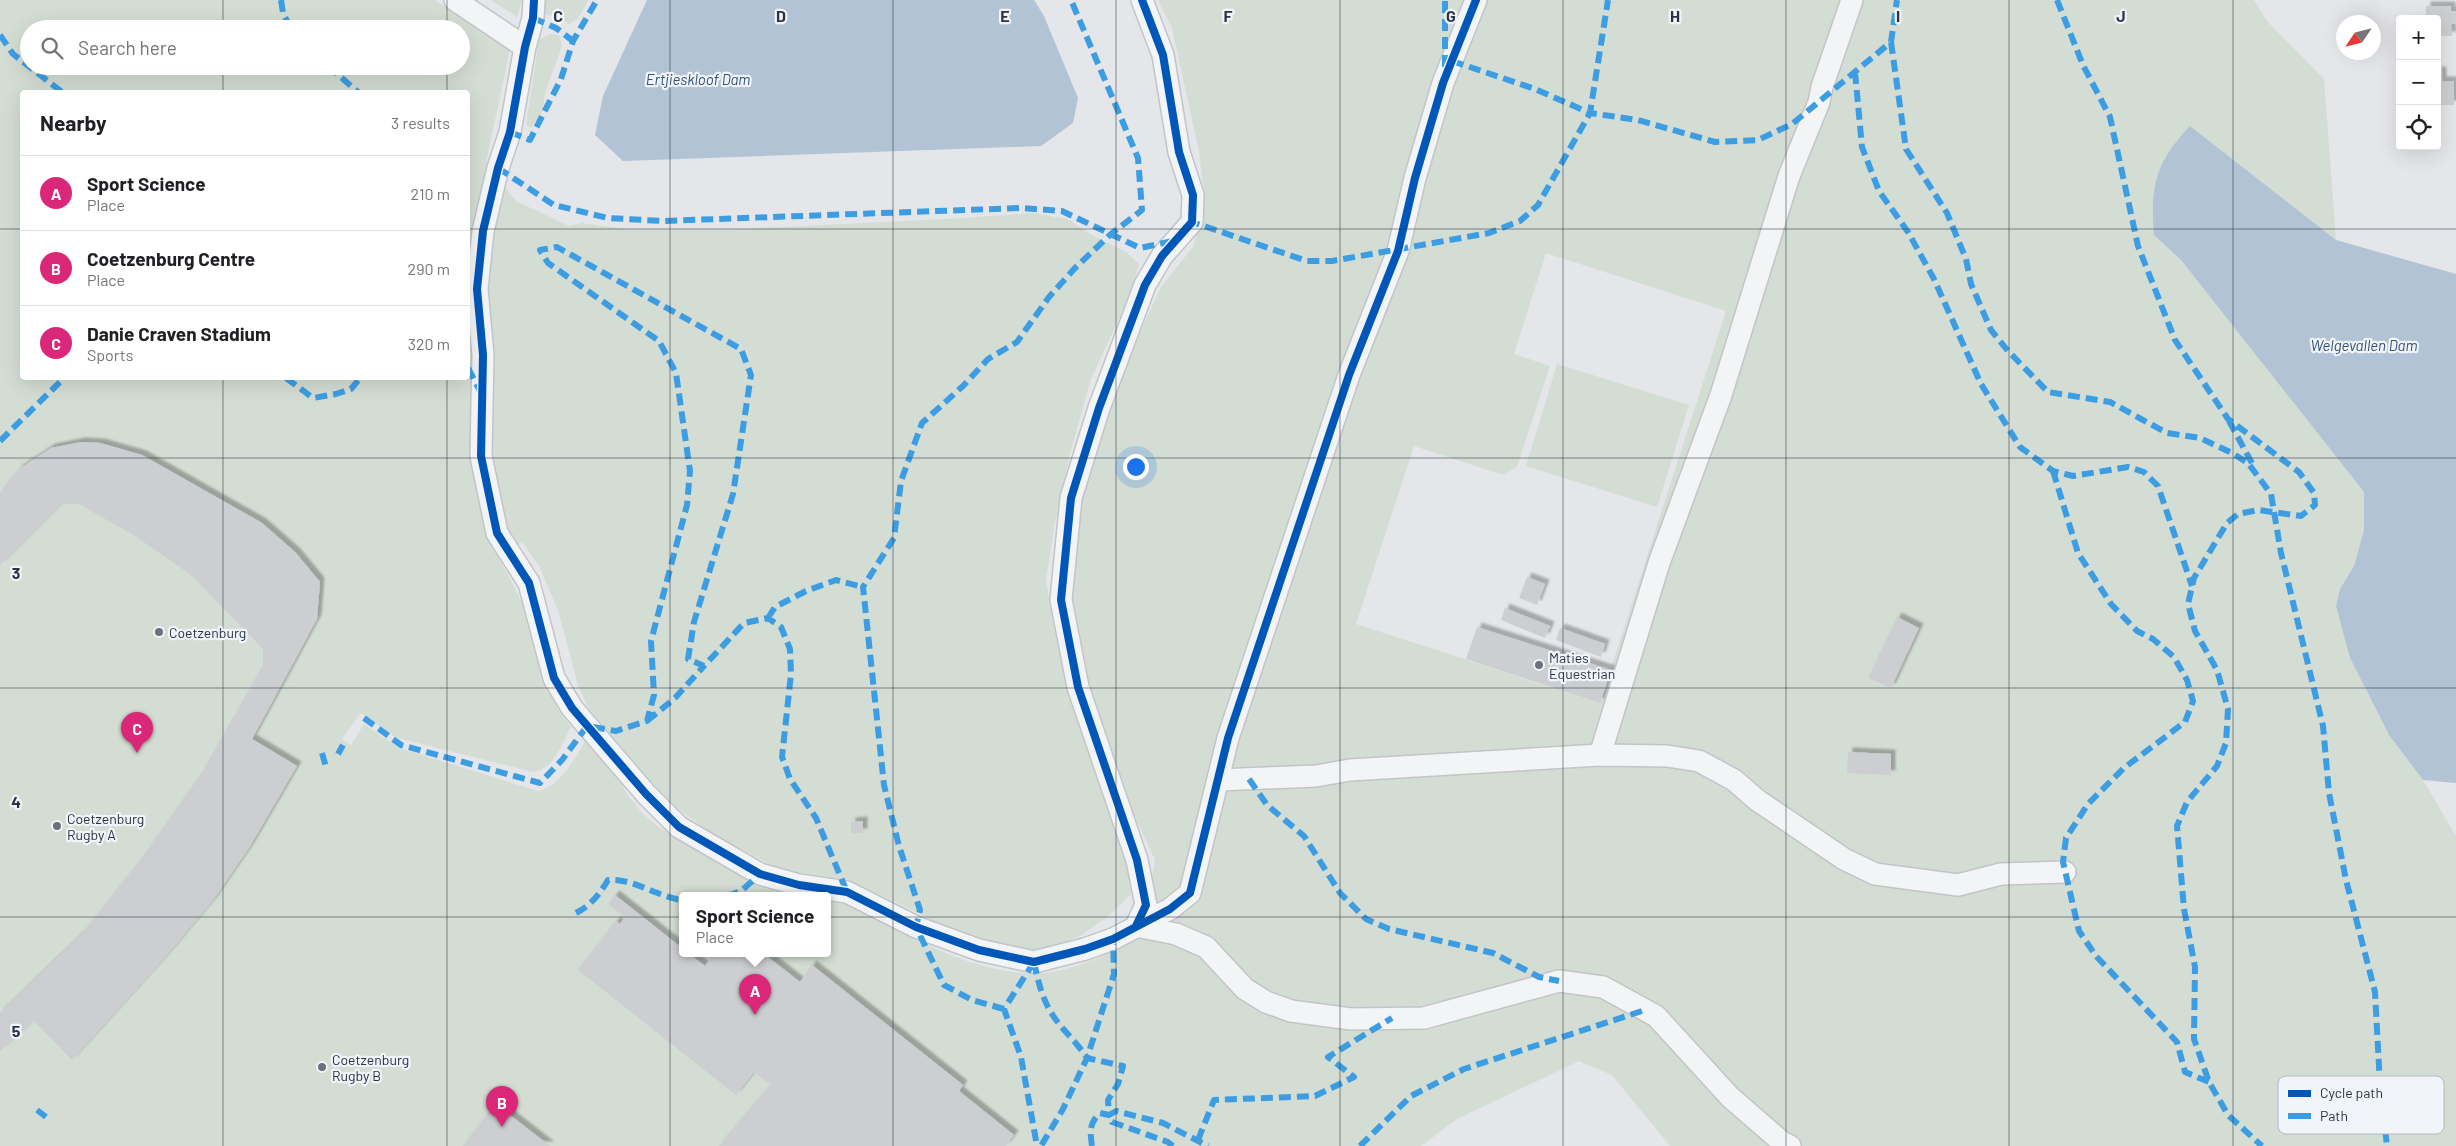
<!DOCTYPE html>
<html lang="en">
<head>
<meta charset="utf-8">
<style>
	:root { --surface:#fff; --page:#f2f2f2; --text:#202124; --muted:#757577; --line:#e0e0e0; --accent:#db2777 }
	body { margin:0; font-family:Barlow,sans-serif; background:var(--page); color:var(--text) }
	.controls { position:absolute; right:15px; top:15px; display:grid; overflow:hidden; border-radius:5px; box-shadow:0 5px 20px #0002 }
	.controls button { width:45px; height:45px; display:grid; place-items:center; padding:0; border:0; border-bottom:1px solid var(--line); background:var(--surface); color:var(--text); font:25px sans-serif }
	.compass { position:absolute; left:2336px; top:15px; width:45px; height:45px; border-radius:50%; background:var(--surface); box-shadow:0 5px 20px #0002; rotate:235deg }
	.you { position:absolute; left:1135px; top:466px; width:18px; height:18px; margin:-12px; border:4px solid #fff; border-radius:50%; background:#1a73e8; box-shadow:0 0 0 8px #1a73e833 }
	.badge { display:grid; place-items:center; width:32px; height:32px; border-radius:50%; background:var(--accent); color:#fff; font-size:16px; font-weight:700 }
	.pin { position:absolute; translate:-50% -41px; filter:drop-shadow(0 1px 2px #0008) }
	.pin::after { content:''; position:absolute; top:26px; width:18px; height:15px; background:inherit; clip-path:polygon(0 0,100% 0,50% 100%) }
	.popup { position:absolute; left:679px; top:892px; width:152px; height:65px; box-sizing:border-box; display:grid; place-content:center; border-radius:5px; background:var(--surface); filter:drop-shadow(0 1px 4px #0005); font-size:16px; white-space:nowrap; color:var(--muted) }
	.popup b { font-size:19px; color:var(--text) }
	.popup::after { content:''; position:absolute; left:50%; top:100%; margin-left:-10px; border:10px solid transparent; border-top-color:var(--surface) }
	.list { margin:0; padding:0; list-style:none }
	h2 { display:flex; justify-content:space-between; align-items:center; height:65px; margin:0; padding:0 20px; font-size:21px }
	h2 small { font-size:16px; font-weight:400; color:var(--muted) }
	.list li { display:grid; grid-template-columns:32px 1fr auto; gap:15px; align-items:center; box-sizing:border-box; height:75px; padding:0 20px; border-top:1px solid var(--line) }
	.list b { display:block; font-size:19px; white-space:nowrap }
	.list p { margin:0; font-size:16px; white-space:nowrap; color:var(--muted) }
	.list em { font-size:16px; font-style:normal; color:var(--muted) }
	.icon { flex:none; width:28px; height:28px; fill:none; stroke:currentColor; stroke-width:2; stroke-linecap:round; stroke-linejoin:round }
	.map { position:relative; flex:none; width:2456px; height:1146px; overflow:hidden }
	.search { position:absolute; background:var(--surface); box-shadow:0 5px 20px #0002; left:20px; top:20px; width:450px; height:55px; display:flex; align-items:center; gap:12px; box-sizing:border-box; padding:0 18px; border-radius:28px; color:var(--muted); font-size:19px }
	.panel { position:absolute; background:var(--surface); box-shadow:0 5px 20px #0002; left:20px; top:90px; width:450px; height:290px; border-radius:5px }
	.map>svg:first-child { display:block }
	.green { fill:#d4ddd4; fill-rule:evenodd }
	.water { fill:#b1c3d5 }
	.building { fill:#ccced1; filter:url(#shadow) }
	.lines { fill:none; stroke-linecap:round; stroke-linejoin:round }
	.street-casing { stroke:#c2c4c7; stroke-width:24 }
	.street { stroke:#f3f4f6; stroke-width:21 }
	.quiet { stroke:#3d9de3; stroke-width:6; stroke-dasharray:12 6; stroke-linecap:butt }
	.cycleway-casing { stroke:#f1f4f8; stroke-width:11 }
	.cycleway { stroke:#0057b8; stroke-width:8 }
	.grid { fill:none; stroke:#293344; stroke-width:1; stroke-opacity:0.55 }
	.poi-dot { fill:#6a727e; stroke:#f1f4f8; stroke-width:2 }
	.labels { text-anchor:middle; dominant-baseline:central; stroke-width:4.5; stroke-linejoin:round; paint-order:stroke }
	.poi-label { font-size:14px; fill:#293344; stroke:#f1f4f8; text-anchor:start }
	.water-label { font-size:15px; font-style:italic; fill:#31537a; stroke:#f1f4f8 }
	.key { fill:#f1f4f8; stroke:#b5bac2; stroke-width:1 }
	.key-label { font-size:14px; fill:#293344 }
	.grid-label { font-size:16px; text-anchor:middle; font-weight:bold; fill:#293344; stroke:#f1f4f8; stroke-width:4.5; stroke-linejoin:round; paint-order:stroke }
</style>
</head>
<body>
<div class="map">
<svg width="2456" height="1146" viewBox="0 0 2456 1146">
	<defs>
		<filter id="shadow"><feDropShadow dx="4.5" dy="-4.5" stdDeviation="1" flood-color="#0004"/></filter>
	</defs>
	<rect width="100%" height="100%" fill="#e4e6e9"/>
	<path class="green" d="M0,0H435L485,35L510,49L486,163L516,201L569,226L582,223L631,230H724L963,218L1032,213L1068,219L1095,237L1126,252L1139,264L1132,291L1091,379L1071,450L1055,522L1046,580L1055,632L1089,747L1129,859L1131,894L1106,918L1080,936L1052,947L1026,951L986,946L852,881H818L783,871L716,836L668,802L589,709L578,685L558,610L539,566L522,542L497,555C510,579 525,605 534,631C545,667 545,697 571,727C561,745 554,769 533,772L397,738L361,713L342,739L351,745L364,724L399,748L538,791C559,788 577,756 587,738L609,764L628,795L642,813L660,828L686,843L826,896H682V954H828V896L840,898C901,932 981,982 1053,972C1084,967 1114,950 1141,936L1155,860L1134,815L1081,665L1068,577L1077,519L1096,441L1133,347L1161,287L1193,247L1205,202L1199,151L1172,28L1158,0H2254L2266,20L2324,79L2336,240L2190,126L2154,235L2181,260L2364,492V530L2354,566L2340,589L2336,606L2350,658L2389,735L2423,780L2456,836V1146H1670L1612,1075L1579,1061L1457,1119L1421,1146H0ZM29,29H461V66H29ZM22,92H468V378H22ZM1546,253L1726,311L1600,703L1356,624L1414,446L1503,475L1517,467L1550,366L1514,354Z
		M491,0H522L517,17Z
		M543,0H588L578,19L569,24L557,16L546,15L542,11Z
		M550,34L559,35L562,46L545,93L543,110L531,128L526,124L539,40Z
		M1557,364L1689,405L1657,507L1526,466Z"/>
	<path class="water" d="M647,0H1034L1044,16L1078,98L1073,123L1041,146L623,161L595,135L603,96Z
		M2190,126L2336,240L2456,274V783L2423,780L2389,735L2350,658L2336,606L2340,589L2354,566L2364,530V492L2181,260L2154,235C2150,185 2156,162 2190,126Z"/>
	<path class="building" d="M2426,6H2451V11H2456V24H2451L2452,36H2437V19H2426Z
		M2437,71H2442V81H2454V105H2437Z
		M81,442L100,443L142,455L262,523L296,553L320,582L317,619L252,739L297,766L249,848L214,899L167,955L72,1060L34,1021L0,1051V1013L83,933L139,862L201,774L263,665V649L191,575L135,536L79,504H61L0,565V493L19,469L51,448Z
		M1527,577L1545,584L1537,605L1519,598Z
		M1505,608L1550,626L1545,638L1501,620Z
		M1897,617L1919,628L1891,688L1868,678Z
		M1477,627L1611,670L1600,703L1466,659Z
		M1560,628L1605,644L1601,657L1556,640Z
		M1848,752L1891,754V775L1847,773Z
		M863,821V833H851V822Z
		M615,895L682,948V954H689L705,966L714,954H764L800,982L812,965L963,1085L959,1091L1014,1135L1006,1146H719L771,1085L754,1072L736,1095L578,970L616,921L620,924L625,917L608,904Z
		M496,1104L501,1108L550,1146H463Z"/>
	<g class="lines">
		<defs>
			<path id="street" d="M455,0L525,47
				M534,0L533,18L525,47L510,132L498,168L483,231L477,289L483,355L481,456L497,533L529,583L554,678L572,708L646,794L679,827L760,874L799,885L847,892L916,927L979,950L1034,962L1085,949L1113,939L1170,909L1190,893L1228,738L1349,375L1398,251L1415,178L1443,83L1476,0
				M1600,755L1659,563L1721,395L1789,176L1819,102L1822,87L1852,0
				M1218,780L1316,776L1350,770L1600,755L1667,756L1699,761L1734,780L1757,800L1844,859L1875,874L1958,885L2001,874L2065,872
				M1136,926L1146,905L1137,860L1078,687L1061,600L1071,498L1099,408L1145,285L1162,256L1192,222L1193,195L1179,152L1163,55L1142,0
				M1136,926L1176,934L1206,947L1245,989L1266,1002L1291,1011L1351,1019L1424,1018L1559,981L1603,987L1656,1016L1730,1097L1783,1143L1790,1146"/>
		</defs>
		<use href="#street" class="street-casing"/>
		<use href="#street" class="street"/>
		<path class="quiet" d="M281,0L283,13L291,29
			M2057,0L2083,65L2110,117L2138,246L2175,340L2228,419L2299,472L2314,493L2315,505L2301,516L2258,510L2238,514L2227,523L2194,578L2188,604L2195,631L2217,670L2228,709L2226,743L2217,766L2187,802L2177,826L2184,909L2195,967L2194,1039L2209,1082L2228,1115L2262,1146
			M533,18L556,28L573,41
			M0,35L13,54L62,92
			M1891,42L1906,149L1947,213L1966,259L1971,284L1991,330L2008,351L2048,392L2110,402L2167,433L2200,438L2232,453L2248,463L2271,494L2281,553L2323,726L2329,793L2346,880L2375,992L2380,1085L2387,1146
			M1452,61L1535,89L1590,113L1608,0
			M328,66L358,92
			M1445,67V0
			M1855,72L1862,147L1879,191L1908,232L1934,279L1981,384L2020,447L2053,471L2073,476L2128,467L2144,472L2158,486L2192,586
			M510,132L530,140L561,79L573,41L597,0
			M498,168L554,205L608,218L662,221L1021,208L1062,211L1140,248L1173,241
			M1189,225L1192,222L1307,261H1332L1489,233L1520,221L1538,205L1590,113L1638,120L1715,142L1758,140L1792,124L1891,42L1897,0
			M468,368L481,393
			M286,378L313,398L336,394L351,389L360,378
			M2229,421L2253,465
			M0,441L64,378
			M2053,471L2078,553L2111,604L2137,631L2153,639L2174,657L2187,680L2193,701L2185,722L2124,768L2088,804L2066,838L2063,862L2079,931L2096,956L2177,1042L2185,1072L2209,1082
			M768,618L775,607L806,591L836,580L863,587
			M364,718L401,745L540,783L562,760L587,726L616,731L647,721L654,695L651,641L687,505L690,471L676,373L659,341L548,263L540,250L557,247L741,349L751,375L733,494L694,622L688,659L704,666L744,623L768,618L781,627L790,649L791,674L782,757L790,779L816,818L847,892
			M647,721L675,698L704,666
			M322,753L326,767
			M338,754L343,745
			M1249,779L1267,805L1304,836L1340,893L1366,919L1389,929L1493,953L1539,977L1559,981
			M727,896L741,891L760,874
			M576,913C591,905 599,895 608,880C633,878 657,897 682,900
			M1034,962C1038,981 1042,998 1052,1014C1062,1030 1077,1042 1087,1058L1063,1109L1041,1146
			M1034,962L1004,1009L1021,1057L1037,1146
			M1004,1009L972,1000L944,985L916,927L920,910L899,846L884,785L863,587L894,538L901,481L922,423L963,386L988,359L1017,342L1049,297L1075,268L1111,234L1142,210L1138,158L1071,0
			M37,1110L46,1117
			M1198,1140L1214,1100L1315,1096L1354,1077L1328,1057L1392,1018
			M1092,1146C1090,1132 1089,1123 1100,1113L1109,1115L1108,1100L1118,1084L1123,1066L1087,1058L1114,974L1113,939
			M1173,1146L1168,1142L1112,1122L1109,1115L1116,1111L1163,1123L1208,1146
			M1360,1146L1411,1096L1464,1069L1645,1010"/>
		<defs>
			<path id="cycleway" d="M534,0L533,18L525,47L510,132L498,168L483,231L477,289L483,355L481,456L497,533L529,583L554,678L572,708L646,794L679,827L760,874L799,885L847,892L916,927L979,950L1034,962L1085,949L1113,939L1170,909L1190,893L1228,738L1349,375L1398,251L1415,178L1443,83L1476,0
				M1136,926L1146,905L1137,860L1078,687L1061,600L1071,498L1099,408L1145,285L1162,256L1192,222L1193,195L1179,152L1163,55L1142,0"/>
		</defs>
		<use href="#cycleway" class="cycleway-casing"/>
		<use href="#cycleway" class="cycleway"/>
	</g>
	<path class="grid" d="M223,0V29M447,0V29M670,0V1146M893,0V1146M1116,0V1146M1340,0V1146M1563,0V1146M1786,0V1146M2009,0V1146M2233,0V1146M223,66V92M447,66V92M0,229H22M468,229H2456M223,378V1146M447,378V1146M0,458H2456M0,688H2456M0,917H2456"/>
	<g class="poi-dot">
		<circle cx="159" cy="632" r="5"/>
		<circle cx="1539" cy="665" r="5"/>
		<circle cx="57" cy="826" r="5"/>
		<circle cx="322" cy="1067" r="5"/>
	</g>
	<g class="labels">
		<g class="poi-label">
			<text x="169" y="632">Coetzenburg</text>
			<text x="1549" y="657">Maties<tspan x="1549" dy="16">Equestrian</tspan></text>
			<text x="67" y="818">Coetzenburg<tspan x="67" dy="16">Rugby A</tspan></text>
			<text x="332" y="1059">Coetzenburg<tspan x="332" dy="16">Rugby B</tspan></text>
		</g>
		<g class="water-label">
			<text x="698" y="79">Ertjieskloof Dam</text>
			<text x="2364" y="345">Welgevallen Dam</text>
		</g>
	</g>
	<rect x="2278" y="1076" width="166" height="58" rx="8" class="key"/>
	<rect x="2288" y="1090" width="23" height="7" fill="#0057b8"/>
	<rect x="2288" y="1113" width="23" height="6" fill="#3d9de3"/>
	<g class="key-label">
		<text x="2320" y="1098">Cycle path</text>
		<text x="2320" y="1121">Path</text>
	</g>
	<g class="grid-label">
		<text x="558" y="22">C</text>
		<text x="781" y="22">D</text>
		<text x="1005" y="22">E</text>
		<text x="1228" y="22">F</text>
		<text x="1451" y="22">G</text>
		<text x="1675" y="22">H</text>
		<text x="1898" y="22">I</text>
		<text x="2121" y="22">J</text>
		<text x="16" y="579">3</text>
		<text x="16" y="808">4</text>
		<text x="16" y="1037">5</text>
	</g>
</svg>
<div class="controls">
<button>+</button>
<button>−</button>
<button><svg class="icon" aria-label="locate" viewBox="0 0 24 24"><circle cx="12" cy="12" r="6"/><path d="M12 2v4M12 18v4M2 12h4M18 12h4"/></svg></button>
</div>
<svg class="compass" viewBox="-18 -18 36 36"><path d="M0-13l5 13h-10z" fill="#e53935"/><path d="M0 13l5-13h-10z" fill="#757577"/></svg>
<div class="you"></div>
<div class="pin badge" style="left:755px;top:1015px">A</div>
<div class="popup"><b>Sport Science</b>Place</div>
<div class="pin badge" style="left:502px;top:1127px">B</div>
<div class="pin badge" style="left:137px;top:753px">C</div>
<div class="search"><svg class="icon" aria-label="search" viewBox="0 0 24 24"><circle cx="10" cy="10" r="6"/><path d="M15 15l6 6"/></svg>Search here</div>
<section class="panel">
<h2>Nearby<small>3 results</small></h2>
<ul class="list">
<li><span class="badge">A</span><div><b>Sport Science</b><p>Place</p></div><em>210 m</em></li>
<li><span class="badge">B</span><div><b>Coetzenburg Centre</b><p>Place</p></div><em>290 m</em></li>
<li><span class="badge">C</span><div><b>Danie Craven Stadium</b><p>Sports</p></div><em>320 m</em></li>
</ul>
</section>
</div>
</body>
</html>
